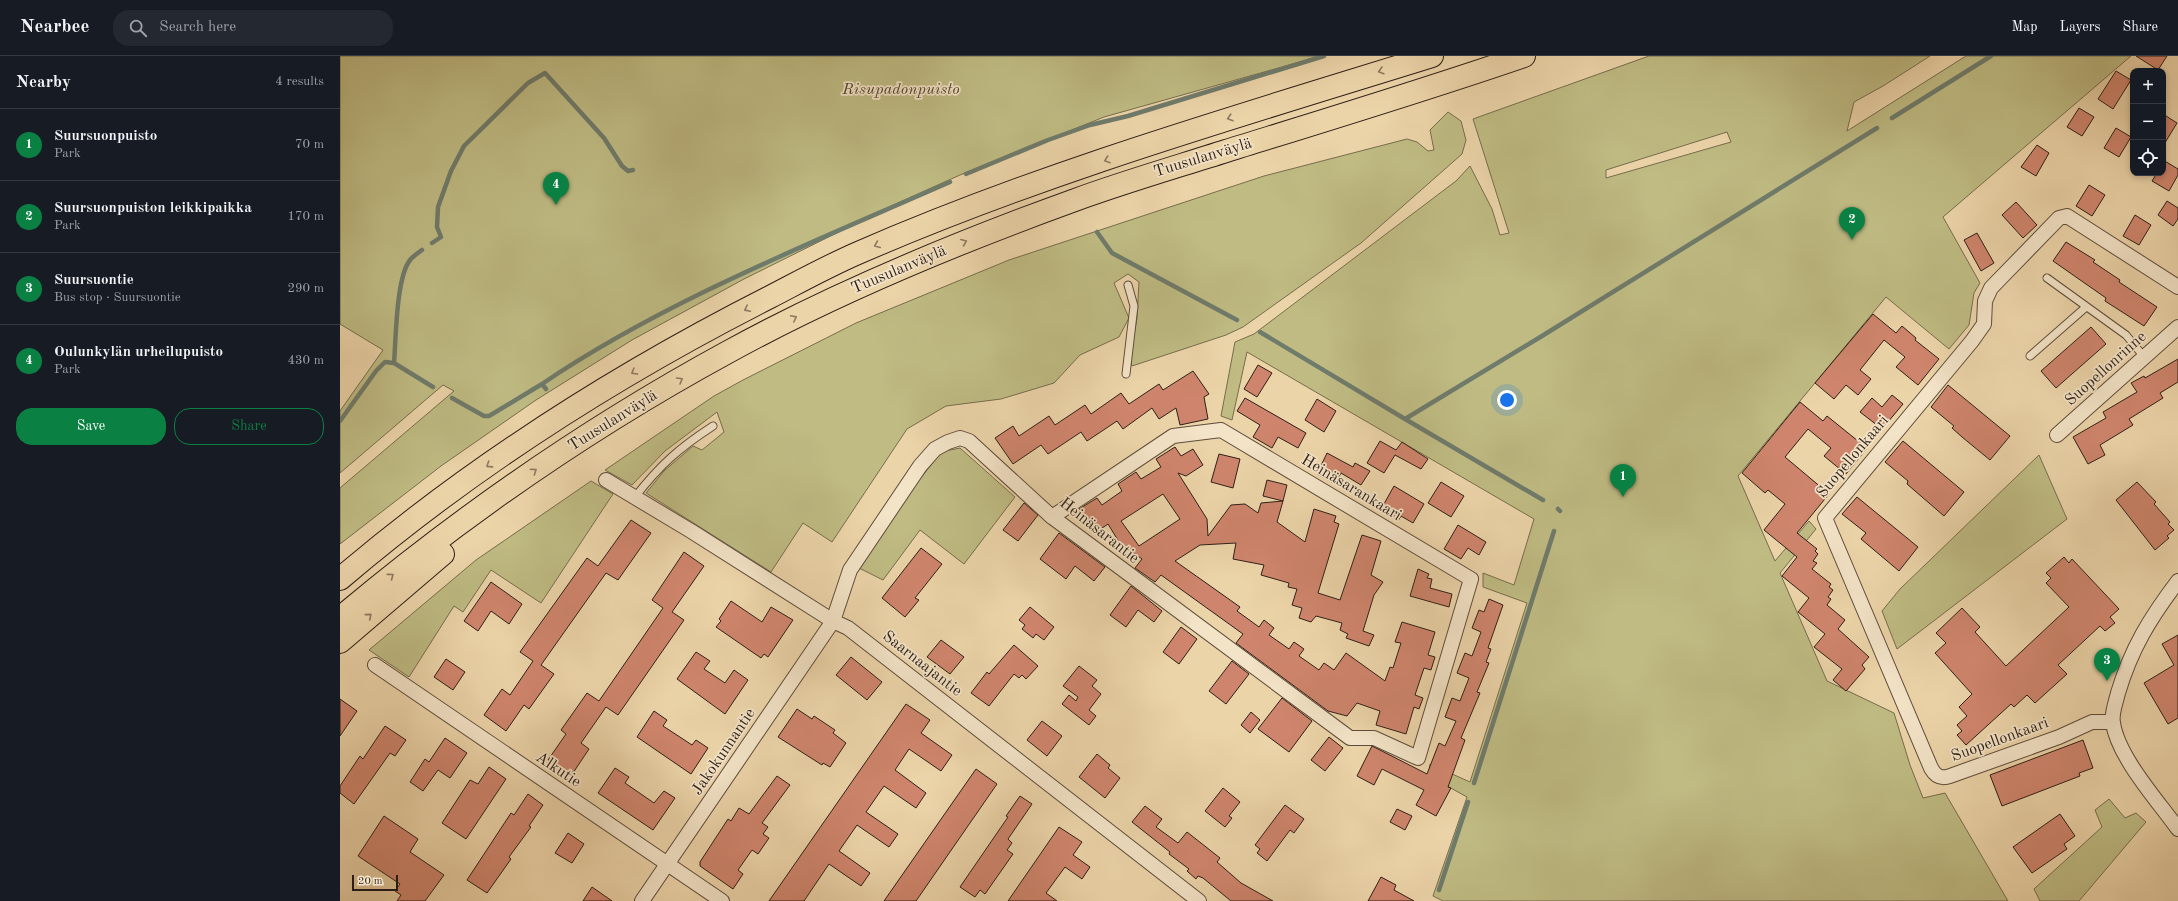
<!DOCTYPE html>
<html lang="en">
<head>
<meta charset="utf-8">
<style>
	:root { --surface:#171b24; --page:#242831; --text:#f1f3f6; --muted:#9ea1a6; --line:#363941; --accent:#0b8043 }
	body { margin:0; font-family:"Old Standard TT",serif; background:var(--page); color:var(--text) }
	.controls { position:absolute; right:12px; top:12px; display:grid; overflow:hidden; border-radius:8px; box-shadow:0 2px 6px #0003 }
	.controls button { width:36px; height:36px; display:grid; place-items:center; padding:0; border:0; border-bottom:1px solid var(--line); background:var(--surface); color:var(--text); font:20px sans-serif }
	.scale { position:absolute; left:12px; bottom:10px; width:46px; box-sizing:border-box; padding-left:4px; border:2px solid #2e1f16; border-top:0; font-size:11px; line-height:14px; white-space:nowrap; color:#2e1f16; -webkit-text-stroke:3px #f3e3c7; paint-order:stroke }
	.you { position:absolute; left:1167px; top:344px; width:14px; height:14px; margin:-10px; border:3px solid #fff; border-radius:50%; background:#1a73e8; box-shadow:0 0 0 6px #1a73e833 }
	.badge { display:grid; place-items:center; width:26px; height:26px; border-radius:50%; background:var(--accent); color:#fff; font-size:13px; font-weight:700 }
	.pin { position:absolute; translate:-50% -33px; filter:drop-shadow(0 1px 2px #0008) }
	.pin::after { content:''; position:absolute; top:21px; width:14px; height:12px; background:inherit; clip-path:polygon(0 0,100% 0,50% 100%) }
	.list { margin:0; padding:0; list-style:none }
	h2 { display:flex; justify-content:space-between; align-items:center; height:52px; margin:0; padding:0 16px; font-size:17px }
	h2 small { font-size:13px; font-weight:400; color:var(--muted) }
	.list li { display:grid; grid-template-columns:26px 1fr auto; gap:12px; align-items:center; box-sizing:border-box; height:72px; padding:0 16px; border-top:1px solid var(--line) }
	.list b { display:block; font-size:15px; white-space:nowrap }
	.list p { margin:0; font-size:13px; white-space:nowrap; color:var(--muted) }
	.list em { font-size:13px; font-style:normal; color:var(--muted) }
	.actions { display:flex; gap:8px; padding:12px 16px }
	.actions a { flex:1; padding:9px 0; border:1px solid var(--accent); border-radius:16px; text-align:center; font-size:14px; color:var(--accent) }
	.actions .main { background:var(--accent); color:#fff }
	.icon { flex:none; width:22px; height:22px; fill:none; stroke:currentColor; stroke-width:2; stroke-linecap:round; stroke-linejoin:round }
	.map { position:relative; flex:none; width:1838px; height:845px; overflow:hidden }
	header { display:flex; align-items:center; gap:24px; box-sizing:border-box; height:56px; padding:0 20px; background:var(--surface); border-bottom:1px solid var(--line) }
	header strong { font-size:19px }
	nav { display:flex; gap:22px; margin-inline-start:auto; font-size:14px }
	.search { width:280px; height:36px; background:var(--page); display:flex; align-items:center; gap:10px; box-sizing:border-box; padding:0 14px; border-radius:16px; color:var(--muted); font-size:15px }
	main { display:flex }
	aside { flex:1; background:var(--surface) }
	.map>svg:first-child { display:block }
	.green { fill:#bfbb83; stroke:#766d4c; fill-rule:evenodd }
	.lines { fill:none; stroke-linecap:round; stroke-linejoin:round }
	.stream { stroke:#6f7b6b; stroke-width:4.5 }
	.building { fill:#cf856d; stroke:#2e1f16; fill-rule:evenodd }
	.service-casing { stroke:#5e4c3b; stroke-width:9 }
	.minor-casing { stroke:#5e4c3b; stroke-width:16 }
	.motorway-casing { stroke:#2e1f16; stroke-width:24 }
	.service { stroke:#f3e3c7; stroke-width:7 }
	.minor { stroke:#f3e3c7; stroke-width:14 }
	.motorway { stroke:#ecd4a9; stroke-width:22 }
	.oneway { stroke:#8d7a60 }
	.labels { text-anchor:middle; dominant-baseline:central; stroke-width:3.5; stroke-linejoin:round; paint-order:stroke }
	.park-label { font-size:16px; font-style:italic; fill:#524631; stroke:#f3e3c7 }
	.street-label { font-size:16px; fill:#2e1f16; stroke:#f3e3c7 }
</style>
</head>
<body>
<header>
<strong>Nearbee</strong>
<div class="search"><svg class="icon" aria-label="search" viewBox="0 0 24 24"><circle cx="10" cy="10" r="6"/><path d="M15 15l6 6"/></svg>Search here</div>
<nav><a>Map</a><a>Layers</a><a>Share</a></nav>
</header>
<main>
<aside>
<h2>Nearby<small>4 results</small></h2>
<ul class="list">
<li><span class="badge">1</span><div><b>Suursuonpuisto</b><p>Park</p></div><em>70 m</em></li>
<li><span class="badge">2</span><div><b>Suursuonpuiston leikkipaikka</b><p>Park</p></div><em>170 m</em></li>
<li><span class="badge">3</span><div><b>Suursuontie</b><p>Bus stop · Suursuontie</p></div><em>290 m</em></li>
<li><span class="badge">4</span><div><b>Oulunkylän urheilupuisto</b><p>Park</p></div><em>430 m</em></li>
</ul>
<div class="actions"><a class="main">Save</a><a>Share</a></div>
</aside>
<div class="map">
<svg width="1838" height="845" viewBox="0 0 1838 845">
	<rect width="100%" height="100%" fill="#ecd4a9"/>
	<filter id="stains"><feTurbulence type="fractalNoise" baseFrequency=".005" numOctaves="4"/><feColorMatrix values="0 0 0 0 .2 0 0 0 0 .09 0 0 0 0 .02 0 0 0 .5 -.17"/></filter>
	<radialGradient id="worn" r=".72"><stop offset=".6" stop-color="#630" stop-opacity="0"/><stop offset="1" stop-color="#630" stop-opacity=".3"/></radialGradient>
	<path class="green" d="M0,0H981L764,61L620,119L551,150L404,223L292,284L196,344L101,410L0,488V432L114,335L103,329L0,417V355L43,294L0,268Z
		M1309,0H1590L1543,30L1514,46L1507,75L1626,0H1791L1603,161L1640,227L1634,237L1629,269L1609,293L1546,241L1398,420L1435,505L1469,465L1476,473L1440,517L1487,625L1554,657L1570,709L1583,742L1605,737L1668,845H1103L1093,840L1127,741L1089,720L1090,708L1130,726L1187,547L1143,531V517L1174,529L1194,463L907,296L892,364L881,360L895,286L914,278L1116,125L1130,110L1152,153L1160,179L1169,177L1133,63ZM1387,76L1391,86L1266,122V114Z
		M1108,56L1121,65L1126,84L1122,98L1021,187L903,271L886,279L792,310L790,301L797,262L799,226L788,218L774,227L789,262L779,281L740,299L714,327L661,343L606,350L567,373L492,486L463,467L431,516L306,437L324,415L353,390L362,394L384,376L377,356L325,395L292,429L265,414L374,340L403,324L516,267L669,204L924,120L1067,83L1077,86L1088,95L1094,94L1090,74Z
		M620,392L675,441L624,508L580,474L543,524L515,510L522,496L599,399L605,395Z
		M1699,399L1727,463L1557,593L1542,555L1560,533Z
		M251,425L273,438L201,547L151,514L123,556L114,550L69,621L29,594L136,504Z
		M1769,743L1785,762L1796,757L1806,766L1739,845H1700L1694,833L1762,771L1755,754Z"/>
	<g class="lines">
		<path class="stream" d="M1552,62L1651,0
			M626,118L708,84L750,69L788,60L984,0
			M757,176L772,197L897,264
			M92,187L101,181L97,171L98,151L111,115L124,90L188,27L205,17L264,82L282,110L288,115L293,114
			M920,276L1065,363L1202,280L1537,72
			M54,307C56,283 56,222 70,204C73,200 78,197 82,194
			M202,328C326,244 474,186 610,126
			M112,342L144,360H149L202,328L206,333
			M1065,363L1203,444
			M0,365L36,315L45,306L54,307L93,331
			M1218,453L1220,455
			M1134,727L1214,475
			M1099,834L1128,746"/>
	</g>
	<path class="building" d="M1796,0H1827L1818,14Z
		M1776,15L1791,24L1773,53L1758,43Z
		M1739,52L1754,61L1742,80L1727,71Z
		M1823,58L1837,67L1823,90Z
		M1776,72L1791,81L1779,101L1764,92Z
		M1697,89L1709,97L1696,120L1681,111Z
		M1823,104L1838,113V119L1829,135L1812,125L1817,117H1823Z
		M1749,129L1765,139L1752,160L1736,150Z
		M1827,145L1838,152V163L1833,170L1818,159Z
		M1676,146L1697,169L1683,182L1662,159Z
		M1795,159L1811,169L1799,189L1783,180Z
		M1637,177L1654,207L1641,215L1624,184Z
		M1726,186L1755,204L1753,206L1780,224L1779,226L1817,251L1804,270L1765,245L1766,242L1713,205Z
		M1533,258L1556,277L1562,270L1576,282L1575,284L1599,303L1578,329L1556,311L1565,301L1544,284L1520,314L1531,323L1518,339L1506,329L1494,343L1475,327Z
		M1751,271L1766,288L1716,332L1701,315Z
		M1838,303V326L1820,337L1823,342L1789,363L1793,369L1760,389L1765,399L1748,408L1733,381L1766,362L1763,356L1797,336L1791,327L1804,320L1805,322Z
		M918,309L932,317L917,341L904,333Z
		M853,315L869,338L864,341L868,363L840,369L836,352L819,363L812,352L783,373L777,365L747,385L741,376L708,398L701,389L673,408L655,382L673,370L679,380L709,360L715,369L745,349L751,358L781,337L789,348L819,328L823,334Z
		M1608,329L1670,380L1650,404L1622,381L1612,372L1614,370L1591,351Z
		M1552,339L1563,348L1542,373L1520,356L1532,342L1542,351Z
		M905,342L966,377L958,392L938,381L932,392L913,381L920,369L897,355Z
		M977,343L996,355L984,376L965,364Z
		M1460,346L1483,365L1487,360L1518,385L1519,383L1528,391L1506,418L1484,400L1491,392L1468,373L1445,401L1489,438L1457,477L1477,493L1475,495L1478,498L1473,505L1477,507L1472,513L1491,528L1489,531L1493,534L1488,541L1491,543L1487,549L1505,564L1498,573L1529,601L1522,609L1525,613L1506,635L1493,624L1502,613L1474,591L1485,578L1458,556L1469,542L1442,520L1457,501L1424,474L1445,448L1428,434L1425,437L1402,417Z
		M1040,385L1056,394L1062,386L1088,403L1081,413L1055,399L1044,417L1027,407Z
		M1563,385L1624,436L1604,460L1567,428L1568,425L1545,406Z
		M835,391L841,400L853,393L863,409L846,420L838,417L867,463L868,480L891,449L905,448L918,457L921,447L943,445L937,466L965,486L974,453L996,460L994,466L999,468L978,537L1000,544L1022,479L1041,485L1031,519L1043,526L1034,539L1023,575L1034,579L1029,590L1006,582L1008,578L1000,574L1002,567L976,560L971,566L959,562L962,552L952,549L957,533L948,531L949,527L921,519L924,509L893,503L896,487L860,489L835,505L900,551L897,555L919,571L924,564L934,572L929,579L949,593L954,586L964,593L959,600L979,614L984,607L994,614L1006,597L1045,625L1050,611L1053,612L1061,587L1055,586L1062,566L1095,576L1088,599L1095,601L1091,614L1084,612L1075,639L1083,642L1079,653L1074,651L1066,678L1036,669L1040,655L1017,647L1007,660L988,655L896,587L903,578L821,519L815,526L795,512L802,503L779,486L768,468L755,477L739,453L757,442L762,449L782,435L778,428L796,416L801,423L821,411L816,403ZM823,438L840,463L799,490L781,465Z
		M987,397L1013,411L1015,407L1030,415L1021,429L1001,417L995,428L977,418Z
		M879,398L900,403L893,432L871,426Z
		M927,424L947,429L943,445L923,440Z
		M1101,426L1124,440L1111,461L1088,447Z
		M1797,426L1816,446L1814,448L1830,466L1828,468L1834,474L1827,480L1829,482L1815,494L1776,444Z
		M1054,430L1084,448L1073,467L1061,460L1058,465L1040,455Z
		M1517,441L1578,491L1559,515L1521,483L1526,477L1502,458Z
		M684,447L698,459L678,485L663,474Z
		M291,464L311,477L278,524L266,517L201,609L214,618L189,653L184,649L166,675L144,659L162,633L170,639L193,605L180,596L247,502L258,510Z
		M1118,469L1146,486L1139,499L1128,492L1121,503L1104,493Z
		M719,477L765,511L754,525L735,510L726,523L700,503Z
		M581,492L602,508L575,542L579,544L565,561L542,542Z
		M344,496L364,510L332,556L344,564L278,659L266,651L241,687L249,693L231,720L208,704L226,678L221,674L247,637L259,645L323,552L312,544Z
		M1724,501L1729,507L1732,503L1779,553L1770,561L1775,567L1765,575L1760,570L1718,609L1727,618L1695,647L1687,639L1674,651L1671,648L1626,689L1617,679L1622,675L1617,669L1627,660L1619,651L1632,638L1595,597L1606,587L1596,577L1622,552L1640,571L1635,576L1666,610L1729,551L1706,527L1711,522L1706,517Z
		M1078,513L1089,518L1087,522L1092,523L1090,532L1112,538L1109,551L1070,540Z
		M151,526L182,548L169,568L151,555L138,575L124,565Z
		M791,530L822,555L814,566L798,554L786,571L770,559Z
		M1149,543L1163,549L1148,592L1151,593L1146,606L1149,607L1137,636L1140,637L1121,682L1125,684L1108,731L1111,732L1096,760L1076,749L1084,734L1042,713L1034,729L1017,720L1032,690L1087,718L1099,687L1105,690L1116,665L1105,661L1112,642L1120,645L1129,622L1117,617L1125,597L1132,600L1141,576L1132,572L1139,554L1144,556Z
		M391,545L422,566L431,551L453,564L428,601L424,598L421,602L376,571L381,565L379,563Z
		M690,551L714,571L704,584L696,578L693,582L682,573L685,569L679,564Z
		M841,571L857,583L839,608L823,596Z
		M1838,579V662L1828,668L1804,627L1834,609L1822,588Z
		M601,584L624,601L610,618L587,601Z
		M674,589L698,610L686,623L682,619L679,622L674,618L649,650L631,637L647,616L649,618Z
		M356,596L370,605L364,613L385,627L394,614L408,624L385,658L337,623Z
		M511,601L542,626L527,644L496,619Z
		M106,603L125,616L113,634L94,621Z
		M892,605L909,618L886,648L869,635Z
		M739,610L757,624L752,630L761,638L749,654L756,660L749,669L722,648L729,639L736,645L738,641L723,630Z
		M942,642L972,665L949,696L918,673Z
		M0,643L17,655L0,680Z
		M566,648L590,664L581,677L612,699L601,715L569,693L555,714L586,737L576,752L544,730L526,756L558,778L549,791L517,769L499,795L530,817L521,830L489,808L464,845H429Z
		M457,653L472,663L474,660L495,674L493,677L506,687L490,711L483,707L482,709L438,681Z
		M314,655L327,664L323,670L352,689L356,684L368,692L351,718L297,681Z
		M911,656L920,664L910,677L901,669Z
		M702,665L722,680L707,700L687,684Z
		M45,670L66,684L55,700L50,697L14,748L0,737V730L20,700L23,703Z
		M989,681L1003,692L985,715L971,704Z
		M105,682L127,697L110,722L98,714L83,735L70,726L85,703L89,706Z
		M1743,684L1753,712L1739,717L1740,720L1662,750L1650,719Z
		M757,698L770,709L768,712L780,722L765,742L739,721Z
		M149,711L166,723L126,783L102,767L130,724L138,728Z
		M275,712L289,721L285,727L314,747L324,735L335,742L313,774L258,737Z
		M636,713L657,728L576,845H544Z
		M437,720L450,729L422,767L428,771L423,778L429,782L418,798L412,794L398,814L403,818L393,833L360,810V806L388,763L391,765L399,752L409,758Z
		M883,732L900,746L889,760L892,762L885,771L865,755Z
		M188,738L203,749L189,770L191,771L169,801L171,803L147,837L127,824L171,757L174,759Z
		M680,740L692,748L668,783L672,787L667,794L673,798L645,838L640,834L635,841L620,831L668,761L666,760Z
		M945,749L964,763L954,777L950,774L927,805L917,797L920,793L915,789Z
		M805,750L822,763L816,771L838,787L847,776L880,802L877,806L901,827L933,845H891L863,822L858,820L856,823L847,815L849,813L829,798L830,796L792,766Z
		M1057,753L1072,760L1065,774L1050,766Z
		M1720,758L1735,780L1724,788L1727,793L1692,817L1673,791Z
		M44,760L78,783L70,796L104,819L85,845H57L61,839L55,835L60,828L18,800Z
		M719,771L742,786L733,799L750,811L742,823L725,811L706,837L717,845H668Z
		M228,777L244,788L232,807L215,797Z
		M1041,821L1056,829L1054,834L1074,845H1028Z
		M252,831L272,845H243Z"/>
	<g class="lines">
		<defs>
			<path id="service" d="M1707,222L1786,279L1805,302
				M1690,300L1746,251
				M786,318L794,250L788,229
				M295,441C320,409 339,392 373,370"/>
			<path id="minor" d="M1717,379L1838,271
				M266,424L351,475L493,565L508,572L859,845
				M1838,525C1810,562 1791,593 1778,637C1776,646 1771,658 1773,667C1778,701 1818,745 1838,773
				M35,609L382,845
				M1773,666H1752L1719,681L1610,720C1601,723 1596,721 1591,712L1485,462L1632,285L1644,268L1645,245L1651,232L1719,162L1727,160L1838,231
				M302,845L493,565L510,514L580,410L595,393L608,386L620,382L629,385L712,461L1010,682H1034L1078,702L1131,523L881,374L833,380L712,461"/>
			<path id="motorway" d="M0,523C130,412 278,318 430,241C459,226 488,210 518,197C704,116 899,60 1092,0
				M0,562C120,461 250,371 388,296C499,235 616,187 735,144C784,126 836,111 886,95C986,64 1085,34 1184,0
				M0,586L103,498"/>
		</defs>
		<use href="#service" class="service-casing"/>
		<use href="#minor" class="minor-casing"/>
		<use href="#motorway" class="motorway-casing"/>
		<use href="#service" class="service"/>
		<use href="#minor" class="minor"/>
		<use href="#motorway" class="motorway"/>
	</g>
	<defs><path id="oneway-chevron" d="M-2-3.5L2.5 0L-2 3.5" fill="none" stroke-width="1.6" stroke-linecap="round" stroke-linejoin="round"/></defs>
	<g class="oneway">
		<use href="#oneway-chevron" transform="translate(1041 15) rotate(164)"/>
		<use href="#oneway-chevron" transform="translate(890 62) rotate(162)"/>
		<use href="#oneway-chevron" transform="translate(767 104) rotate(161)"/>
		<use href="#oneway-chevron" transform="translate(624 186) rotate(-22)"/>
		<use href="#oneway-chevron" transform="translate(537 189) rotate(157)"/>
		<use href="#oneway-chevron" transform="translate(407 253) rotate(153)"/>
		<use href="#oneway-chevron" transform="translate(454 262) rotate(-27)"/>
		<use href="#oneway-chevron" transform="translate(294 316) rotate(150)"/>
		<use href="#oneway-chevron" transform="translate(340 324) rotate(-30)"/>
		<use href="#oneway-chevron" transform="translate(149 409) rotate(147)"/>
		<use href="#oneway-chevron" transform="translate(194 415) rotate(-34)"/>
		<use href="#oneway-chevron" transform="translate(51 520) rotate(-37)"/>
		<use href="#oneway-chevron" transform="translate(29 560) rotate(-40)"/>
	</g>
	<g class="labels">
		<g class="park-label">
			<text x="561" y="34">Risupadonpuisto</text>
		</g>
		<g class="street-label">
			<text transform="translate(863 102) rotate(-17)">Tuusulanväylä</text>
			<text transform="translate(559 214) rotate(-23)">Tuusulanväylä</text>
			<text transform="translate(1766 313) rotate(-42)">Suopellonrinne</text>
			<text transform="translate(273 365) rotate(-32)">Tuusulanväylä</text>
			<text transform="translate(1513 401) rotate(-50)">Suopellonkaari</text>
			<text transform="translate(1011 432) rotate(31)">Heinäsarankaari</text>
			<text transform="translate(759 475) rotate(38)">Heinäsarantie</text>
			<text transform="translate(582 608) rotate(38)">Saarnaajantie</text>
			<text transform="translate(1660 684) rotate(-20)">Suopellonkaari</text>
			<text transform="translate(384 696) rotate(-56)">Jakokunnantie</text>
			<text transform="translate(218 714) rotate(34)">Alkutie</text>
		</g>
	</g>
	<rect width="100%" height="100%" filter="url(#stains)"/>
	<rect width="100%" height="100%" fill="url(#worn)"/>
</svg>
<div class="controls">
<button>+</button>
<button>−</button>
<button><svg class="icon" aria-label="locate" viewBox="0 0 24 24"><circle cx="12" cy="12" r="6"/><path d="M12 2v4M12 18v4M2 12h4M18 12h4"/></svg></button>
</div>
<div class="scale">20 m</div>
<div class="you"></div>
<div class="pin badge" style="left:1283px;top:441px">1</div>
<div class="pin badge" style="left:1512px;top:184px">2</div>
<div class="pin badge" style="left:1767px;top:625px">3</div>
<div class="pin badge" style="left:216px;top:149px">4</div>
</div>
</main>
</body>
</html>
